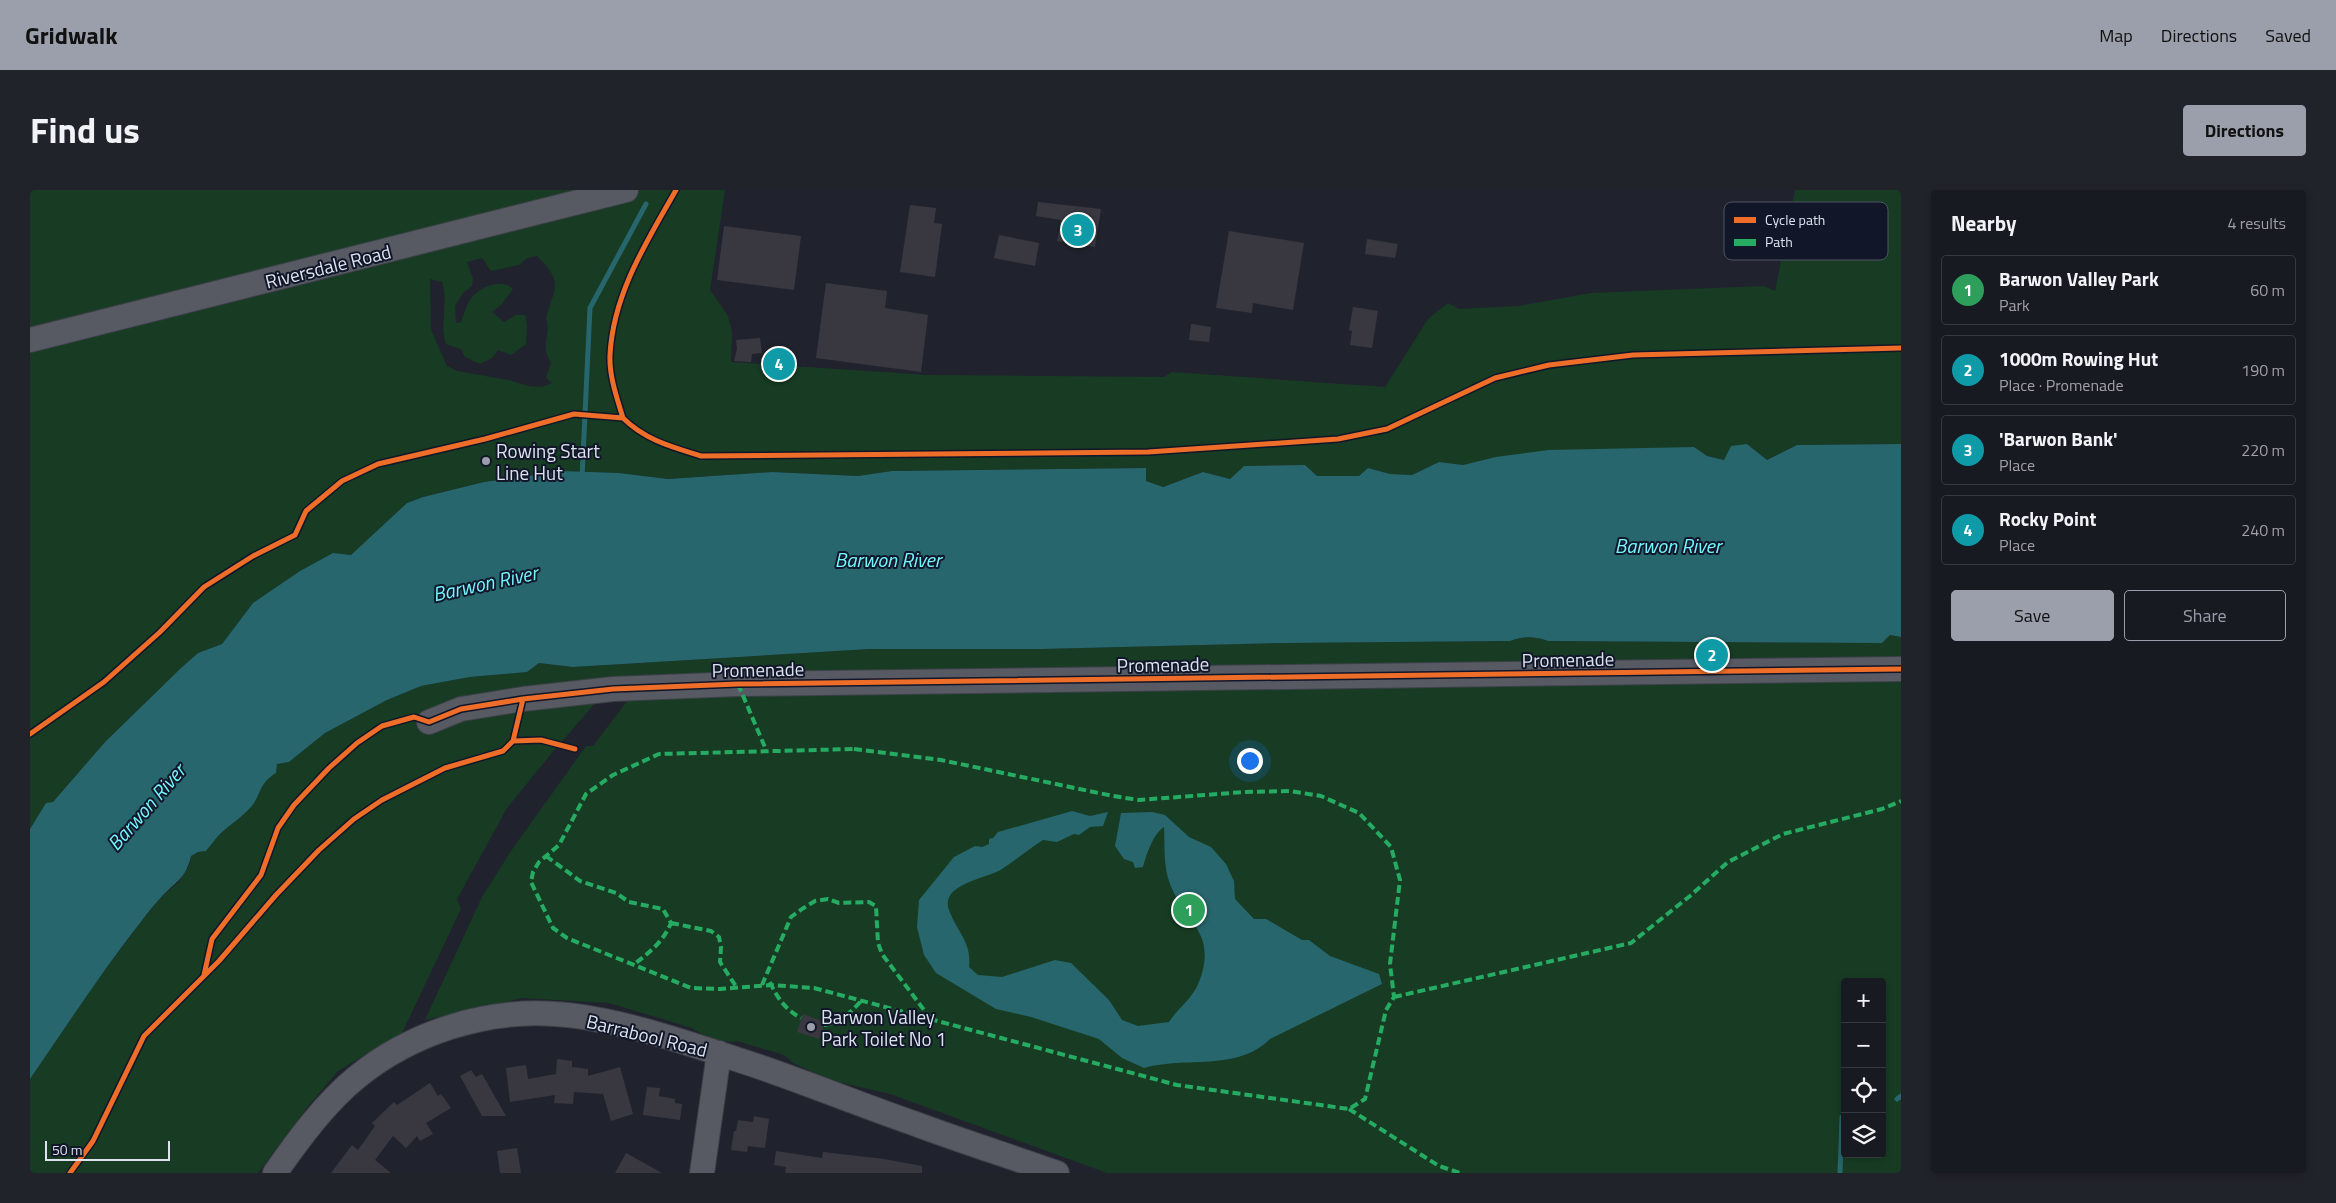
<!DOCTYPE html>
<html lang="en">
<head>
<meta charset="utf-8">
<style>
	:root { --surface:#181a22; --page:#21232a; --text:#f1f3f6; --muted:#9fa1a5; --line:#363840; --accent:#9b9fab }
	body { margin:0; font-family:"Titillium Web",sans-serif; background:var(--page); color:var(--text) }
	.controls { position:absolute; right:15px; bottom:15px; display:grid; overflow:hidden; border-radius:5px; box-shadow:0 2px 8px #0003 }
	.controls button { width:45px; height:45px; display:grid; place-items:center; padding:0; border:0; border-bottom:1px solid var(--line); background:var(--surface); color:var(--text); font:25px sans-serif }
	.scale { position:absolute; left:15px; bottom:12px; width:125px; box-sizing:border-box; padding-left:5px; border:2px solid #dde2ef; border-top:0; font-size:14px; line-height:18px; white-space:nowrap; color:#dde2ef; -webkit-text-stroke:4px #111629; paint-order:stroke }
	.you { position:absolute; left:1219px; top:570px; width:18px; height:18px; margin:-12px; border:4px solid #fff; border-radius:50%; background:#1a73e8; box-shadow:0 0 0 8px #1a73e833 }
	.badge { display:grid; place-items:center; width:32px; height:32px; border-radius:50%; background:var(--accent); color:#fff; font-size:16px; font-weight:700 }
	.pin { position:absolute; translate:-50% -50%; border:2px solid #fff; box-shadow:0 1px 5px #0006 }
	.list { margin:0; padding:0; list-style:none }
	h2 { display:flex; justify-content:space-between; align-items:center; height:65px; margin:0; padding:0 20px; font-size:21px }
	h2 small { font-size:16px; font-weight:400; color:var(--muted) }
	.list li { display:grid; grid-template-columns:32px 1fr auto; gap:15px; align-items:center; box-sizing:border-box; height:70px; margin:0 10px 10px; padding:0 10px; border:1px solid var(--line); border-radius:5px }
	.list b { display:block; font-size:19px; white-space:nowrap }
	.list p { margin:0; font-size:16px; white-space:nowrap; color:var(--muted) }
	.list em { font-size:16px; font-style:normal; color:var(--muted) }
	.actions { display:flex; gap:10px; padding:15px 20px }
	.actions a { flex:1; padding:11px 0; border:1px solid var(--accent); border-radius:5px; text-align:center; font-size:18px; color:var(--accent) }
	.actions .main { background:var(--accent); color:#111 }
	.icon { flex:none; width:28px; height:28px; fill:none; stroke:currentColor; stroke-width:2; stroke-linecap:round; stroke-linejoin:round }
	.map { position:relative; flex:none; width:1871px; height:983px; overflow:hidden; border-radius:5px }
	header { display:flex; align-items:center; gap:30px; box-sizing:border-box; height:70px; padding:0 25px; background:var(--accent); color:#111 }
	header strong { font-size:24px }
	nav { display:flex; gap:28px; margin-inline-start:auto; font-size:18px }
	.intro { display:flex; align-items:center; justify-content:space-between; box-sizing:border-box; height:120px; padding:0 30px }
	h1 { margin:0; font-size:35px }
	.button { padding:12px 22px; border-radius:5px; background:var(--accent); color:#111; font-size:18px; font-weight:700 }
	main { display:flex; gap:30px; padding:0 30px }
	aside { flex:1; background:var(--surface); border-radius:5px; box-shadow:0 2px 8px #0003 }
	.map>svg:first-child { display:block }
	.green { fill:#173c23; fill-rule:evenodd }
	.water { fill:#26666c }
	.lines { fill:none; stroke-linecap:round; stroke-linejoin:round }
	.stream { stroke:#26666c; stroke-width:5 }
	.building { fill:#393841 }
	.minor-casing { stroke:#3d4049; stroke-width:26 }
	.minor { stroke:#575a63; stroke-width:24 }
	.quiet { stroke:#26ab63; stroke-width:4; stroke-dasharray:8 4; stroke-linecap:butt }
	.cycleway-casing { stroke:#111629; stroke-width:8 }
	.cycleway { stroke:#ee6e29; stroke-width:5 }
	.poi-dot { fill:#9b9fab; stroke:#111629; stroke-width:2 }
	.labels { text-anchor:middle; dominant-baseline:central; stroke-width:4; stroke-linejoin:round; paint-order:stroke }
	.street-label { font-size:19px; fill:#dde2ef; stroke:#111629 }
	.poi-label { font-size:19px; fill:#dde2ef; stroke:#111629; text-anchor:start }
	.water-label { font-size:20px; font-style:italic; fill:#73f6ff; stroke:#111629 }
	.key { fill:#111629; stroke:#4e5364; stroke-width:1 }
	.key-label { font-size:14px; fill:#dde2ef }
</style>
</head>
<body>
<header>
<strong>Gridwalk</strong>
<nav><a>Map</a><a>Directions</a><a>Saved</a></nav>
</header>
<div class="intro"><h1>Find us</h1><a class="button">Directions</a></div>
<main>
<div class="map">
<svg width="1871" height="983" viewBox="0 0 1871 983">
	<rect width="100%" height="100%" fill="#20232d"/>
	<path class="green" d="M0,0H695L680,100L698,126L702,142L701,172L896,185L1134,187L1142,182L1355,197L1398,129L1418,113L1429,119L1489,116L1561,103L1734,96L1745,101L1765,0H1871V254L1767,255L1737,270L1717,254L1694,270L1677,266L1663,257L1433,275L1409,272L1382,285L1360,284L1338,278L1329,286H1287L1275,275L1214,276L1200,289L1173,282L1132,297L1116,291L1115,278L862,281L828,286L742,282L638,289L589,283L533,281L454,292L393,307L377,313L321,365L303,363L270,381L223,413L192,454L168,463L151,478L75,552L23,612L16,614L0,639ZM507,66C535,93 524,98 516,128C522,145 509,156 521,172L516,188L522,193L512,197L499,196L478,190L427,181L417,176L401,140L400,89L412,92C419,113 409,134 416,154L431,159L435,167L450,174L462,168L468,160L481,165L496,154L497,134L495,125H486L474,132L462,122L472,114L483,99C473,88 452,96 443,106C437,112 434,124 431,132L426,133L425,116L433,103L442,96L443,89L437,72L452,68L461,81L489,75L497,68Z
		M1860,445L1871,447V983H1077L860,904L800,890L763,873L754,865L707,851C694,854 673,846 662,838L579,813L492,808L395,830L452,707L481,661L556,556H563L611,493L566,512L521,564L477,618L427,709L431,719L369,849L331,867L308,881L275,920L228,983H0V889L59,802L113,729L134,704L148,693L159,676L161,666L168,662L176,661C181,655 186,648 191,643C201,634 212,627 221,617C232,604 228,594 246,583L247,574L259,572L295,543L357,510L391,496L440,487L497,482L509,473L543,477L840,459H1012L1255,453L1480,451C1494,446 1504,446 1518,451L1852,453ZM1815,792H1852V964H1815Z"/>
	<path class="water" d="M1717,254L1737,270L1767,255L1871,254V447L1860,445L1852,453L1518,451C1504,446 1494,446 1480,451L1255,453L1012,459H840L543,477L509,473L497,482L440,487L391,496L357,510L295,543L259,572L247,574L246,583C228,594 232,604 221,617C212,627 201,634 191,643C186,648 181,655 176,661L168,662L161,666C156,688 147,691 133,705C126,713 119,721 113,729C73,780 37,835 0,889V639L16,613L23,612L75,552L151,478L168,463L192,454L223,413L270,381L303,363L321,365L377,313L393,307L454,292L533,281L589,283L638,289L742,282L828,286L862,281L1116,278V291L1133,297L1173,282L1200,289L1214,276L1275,275L1287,286H1329L1338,278L1360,284L1382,285L1409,272L1433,275L1466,267L1518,260L1664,257L1677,266L1694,270L1701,256Z
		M1042,621L1060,626L1078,622L1073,636L1060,637L1049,645L1044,644L1027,652L1013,650C999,659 986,670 972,679C959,688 909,694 919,720C927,742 942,752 939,777L948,785L972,787L1025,770L1041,773L1079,810L1092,830L1108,836L1139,832C1148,818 1163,808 1169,792C1188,742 1155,733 1140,694C1133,675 1135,657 1134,637C1123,644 1116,665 1113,677L1105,678L1103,672L1094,669L1085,656L1091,623L1122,622L1135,625L1159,647L1181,657L1196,674L1204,691L1205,709L1224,729H1236L1272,750H1279L1300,766L1349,784L1352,794L1240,849C1207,882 1155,866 1114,878L1092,868L1069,849L1001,827L966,819L906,783L894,765L887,737L889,710L924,667L945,656L952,657L959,654V649L963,648L968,642Z"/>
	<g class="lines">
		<path class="stream" d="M552,288L560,118L616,14
			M1867,909L1871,906
			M1810,983L1812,927L1815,925"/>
	</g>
	<path class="building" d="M1008,12L1071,19L1065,57L1027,51L1031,30L1006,26Z
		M880,15L906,18L904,33L912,34L905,87L870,82Z
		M694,36L771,46L764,100L687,90Z
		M1199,41L1274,53L1263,120L1223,113L1222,123L1186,118Z
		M969,45L1009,53L1005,76L964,68Z
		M1337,49L1368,54L1365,68L1335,64Z
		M796,93L857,101L855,118L898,125L891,182L786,168Z
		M1323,117L1348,121L1342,158L1320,155L1322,141L1319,140Z
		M1161,134L1181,137L1179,152L1159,150Z
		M730,148L732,163L722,164L721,172L704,171L707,159L706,150Z
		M773,824L795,832L789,849L767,842Z
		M527,869L542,871V877L558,879V886L590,877L603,924L581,931L573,904L544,902L543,914L524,913L525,905L480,912L476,878L496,875L498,889L526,884Z
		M441,880L446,887L452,884L476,926H452L430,886Z
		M400,893L408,906L411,904L421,918L396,933L403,944L390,951L387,946L376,958L363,946L345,970L361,983H301L322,955L328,960L345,936L342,933L364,912L367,915Z
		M617,897L630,898L629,906L645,909V913L652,914L650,930L613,925Z
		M724,926L739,929L735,958L718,956L717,962L701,960L704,941H706L708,930L723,932Z
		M487,958L491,983H470L467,961Z
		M746,961L792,968L793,962L854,969L892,976V983H755L756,977L744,975Z
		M596,963L632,983H585Z"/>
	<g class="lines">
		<defs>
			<path id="minor" d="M0,150L596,0
				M399,532L431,519L493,509L583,499L708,494L1871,479
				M245,983C268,950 295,913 327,887C381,843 455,819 525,824C589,828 666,856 727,876C780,894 831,915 883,933C931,951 979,966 1027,983
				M672,983L689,863"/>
		</defs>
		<use href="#minor" class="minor-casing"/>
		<use href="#minor" class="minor"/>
		<path class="quiet" d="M708,494L737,562
			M824,559L911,570L1083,606L1109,610L1214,602L1260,601L1291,606L1329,623L1361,657L1370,690L1360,774L1364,807L1356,820L1335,909L1319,919L1147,895L784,798L741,795L690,799L661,798L537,748L523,738L501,692L503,682L509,672L529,655L556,604L583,585L629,564Z
			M516,666L550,691L586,703L599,712L633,719L641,733C633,752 619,763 603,775
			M641,733L681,741L689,747L691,757L690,772L707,798
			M740,792C747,808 756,820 771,828
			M732,795L761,727L772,719L785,711L798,709L809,713L839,712L846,716L848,753L852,764L900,828
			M1364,807L1601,753L1660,706L1698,672L1753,644L1852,619L1871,611
			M794,835C810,833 821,822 832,810
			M1319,919L1409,976L1430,983"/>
		<defs>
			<path id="cycleway" d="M593,228C587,208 579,186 580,165C583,104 617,51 646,0
				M0,544L74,492L130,442L174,397L223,366L265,345L276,321L312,291L348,274L455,249L544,224L593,228C615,250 642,257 671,266L1118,262L1308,249L1357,239L1465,188L1519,175L1603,165L1871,158
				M483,551L511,550L545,559
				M174,785L182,749L231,685L248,638L264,615L299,578L327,553L352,536L384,527L399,532L431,519L493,509L583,499L708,494L1871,479
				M40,983L63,951L114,846L189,771L246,705L289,660L324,629L352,610L415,578L473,561L483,551L493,509"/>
		</defs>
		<use href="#cycleway" class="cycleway-casing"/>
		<use href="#cycleway" class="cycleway"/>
	</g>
	<g class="poi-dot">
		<circle cx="456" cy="271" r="5"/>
		<circle cx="781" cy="837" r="5"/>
	</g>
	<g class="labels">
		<g class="street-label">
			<text transform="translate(298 76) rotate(-14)">Riversdale Road</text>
			<text transform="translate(1538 469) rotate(-1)">Promenade</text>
			<text transform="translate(1133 474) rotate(-1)">Promenade</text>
			<text transform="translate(728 479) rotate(-1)">Promenade</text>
			<text transform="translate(617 845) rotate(14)">Barrabool Road</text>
		</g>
		<g class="poi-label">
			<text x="466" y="260">Rowing Start<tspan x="466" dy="22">Line Hut</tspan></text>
			<text x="791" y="826">Barwon Valley<tspan x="791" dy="22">Park Toilet No 1</tspan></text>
		</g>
		<g class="water-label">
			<text x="1638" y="355">Barwon River</text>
			<text x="858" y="369">Barwon River</text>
			<text transform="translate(455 393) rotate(-12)">Barwon River</text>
			<text transform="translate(116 617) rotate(-49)">Barwon River</text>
		</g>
	</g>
	<rect x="1694" y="12" width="164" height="58" rx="8" class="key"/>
	<rect x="1704" y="27" width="22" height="6" fill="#ee6e29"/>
	<rect x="1704" y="49" width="22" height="7" fill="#26ab63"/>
	<g class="key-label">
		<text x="1735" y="35">Cycle path</text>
		<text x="1735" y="57">Path</text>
	</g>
</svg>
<div class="controls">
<button>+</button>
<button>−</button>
<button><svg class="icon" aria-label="locate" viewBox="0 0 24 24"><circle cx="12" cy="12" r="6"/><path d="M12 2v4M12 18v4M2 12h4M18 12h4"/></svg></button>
<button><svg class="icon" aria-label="layers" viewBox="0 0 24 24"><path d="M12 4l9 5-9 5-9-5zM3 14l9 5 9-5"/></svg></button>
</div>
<div class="scale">50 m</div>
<div class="you"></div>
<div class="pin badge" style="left:1159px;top:720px;background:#2e9e5b">1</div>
<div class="pin badge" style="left:1682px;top:465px;background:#0f9aa8">2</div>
<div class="pin badge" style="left:1048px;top:40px;background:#0f9aa8">3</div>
<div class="pin badge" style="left:749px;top:174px;background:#0f9aa8">4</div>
</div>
<aside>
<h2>Nearby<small>4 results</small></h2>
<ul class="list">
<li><span class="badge" style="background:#2e9e5b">1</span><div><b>Barwon Valley Park</b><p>Park</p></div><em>60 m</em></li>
<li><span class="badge" style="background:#0f9aa8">2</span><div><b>1000m Rowing Hut</b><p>Place · Promenade</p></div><em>190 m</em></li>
<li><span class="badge" style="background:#0f9aa8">3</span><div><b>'Barwon Bank'</b><p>Place</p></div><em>220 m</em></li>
<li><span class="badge" style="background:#0f9aa8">4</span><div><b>Rocky Point</b><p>Place</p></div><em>240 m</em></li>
</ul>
<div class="actions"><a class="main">Save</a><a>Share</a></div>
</aside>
</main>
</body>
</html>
